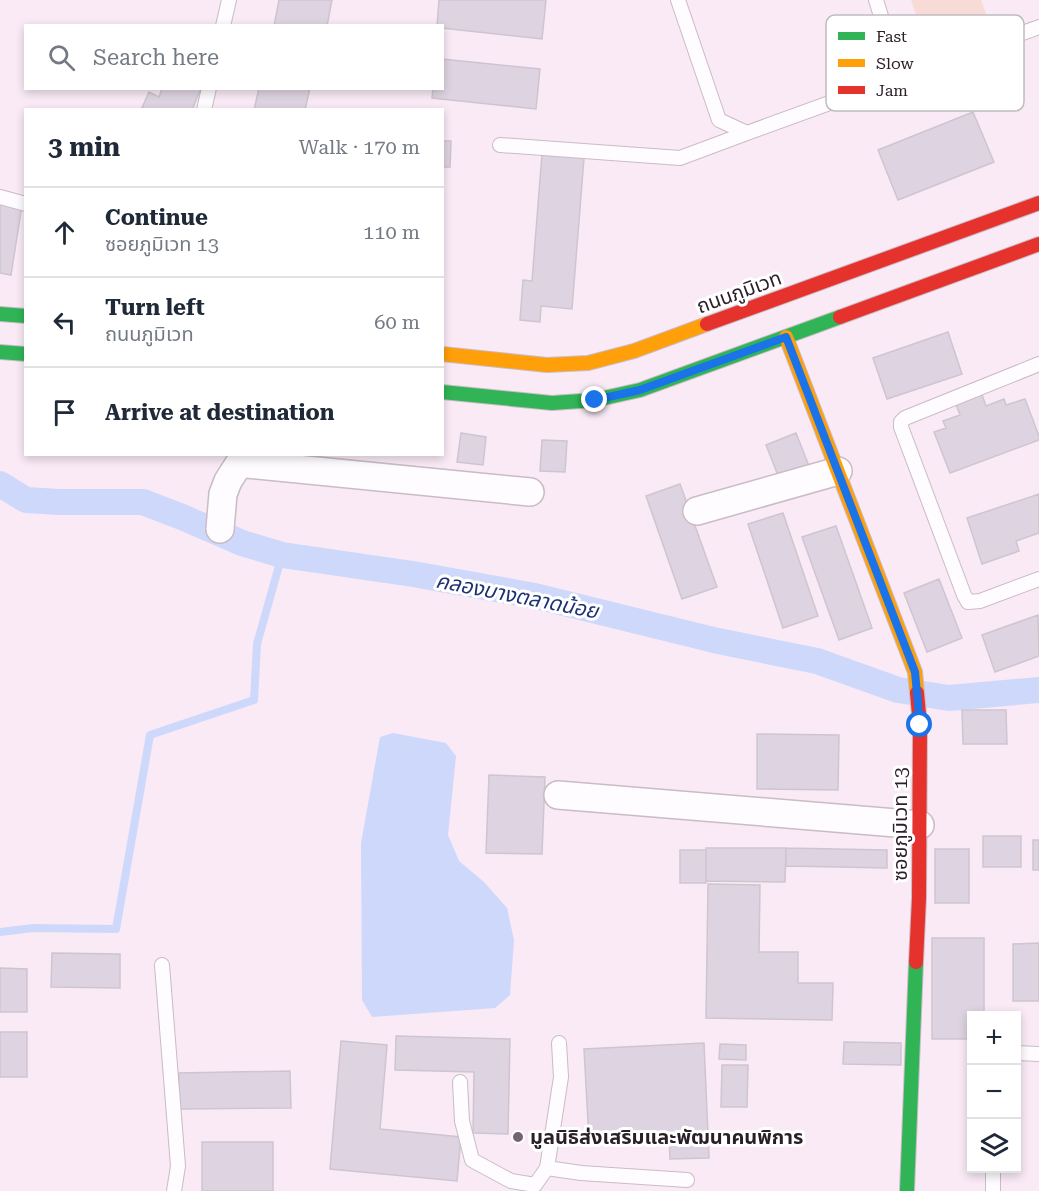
<!DOCTYPE html>
<html lang="en">
<head>
<meta charset="utf-8">
<style>
	:root { --surface:#fff; --page:#f6f6f7; --text:#1f2937; --muted:#747a83; --line:#e0e1e3 }
	body { margin:0; font-family:"Roboto Serif","Noto Sans Thai",serif; background:var(--page); color:var(--text) }
	.controls { position:absolute; right:18px; bottom:18px; display:grid; overflow:hidden; border-radius:0px; box-shadow:0 3px 9px #0003 }
	.controls button { width:54px; height:54px; display:grid; place-items:center; padding:0; border:0; border-bottom:2px solid var(--line); background:var(--surface); color:var(--text); font:30px sans-serif }
	.stop { position:absolute; width:18px; height:18px; margin:-14px; border:4px solid #1a73e8; border-radius:50%; background:#fff }
	.stop.end { background:#1a73e8; border-color:#fff; box-shadow:0 2px 6px #0008 }
	.list { margin:0; padding:0; list-style:none }
	h2 { display:flex; justify-content:space-between; align-items:center; height:78px; margin:0; padding:0 24px; font-size:26px }
	h2 small { font-size:20px; font-weight:400; color:var(--muted) }
	.list li { display:grid; grid-template-columns:39px 1fr auto; gap:18px; align-items:center; box-sizing:border-box; height:90px; padding:0 24px; border-top:2px solid var(--line) }
	.list b { display:block; font-size:22px; white-space:nowrap }
	.list p { margin:0; font-size:20px; white-space:nowrap; color:var(--muted) }
	.list em { font-size:20px; font-style:normal; color:var(--muted) }
	.icon { flex:none; width:33px; height:33px; fill:none; stroke:currentColor; stroke-width:2; stroke-linecap:round; stroke-linejoin:round }
	.map { position:relative; flex:none; width:1039px; height:1191px; overflow:hidden }
	.search { position:absolute; background:var(--surface); box-shadow:0 3px 9px #0003; left:24px; top:24px; width:420px; height:66px; display:flex; align-items:center; gap:15px; box-sizing:border-box; padding:0 21px; border-radius:0px; color:var(--muted); font-size:22px }
	.panel { position:absolute; background:var(--surface); box-shadow:0 3px 9px #0003; left:24px; top:108px; width:420px; height:348px; border-radius:0px }
	.map>svg:first-child { display:block }
	.green { fill:#f8dbd7 }
	.water { fill:#ced8fb }
	.lines { fill:none; stroke-linecap:round; stroke-linejoin:round }
	.stream { stroke:#ced8fb; stroke-width:8 }
	.canal { stroke:#ced8fb; stroke-width:26 }
	.building { fill:#ded4e1; stroke:#cec5d1; stroke-width:1.5 }
	.lane-casing { stroke:#c9bcc6; stroke-width:16 }
	.street-casing { stroke:#c9bcc6; stroke-width:30 }
	.fast-casing { stroke:#c9bcc6; stroke-width:16 }
	.slow-casing { stroke:#c9bcc6; stroke-width:16 }
	.jam-casing { stroke:#c9bcc6; stroke-width:16 }
	.lane { stroke:#fefcfe; stroke-width:14 }
	.street { stroke:#fefcfe; stroke-width:27 }
	.fast { stroke:#30b455; stroke-width:14 }
	.slow { stroke:#ff9f0a; stroke-width:14 }
	.jam { stroke:#e5322d; stroke-width:14 }
	.route { stroke:#1a73e8; stroke-width:8 }
	.poi-dot { fill:#72656f; stroke:#fff; stroke-width:2 }
	.labels { text-anchor:middle; dominant-baseline:central; stroke-width:6; stroke-linejoin:round; paint-order:stroke }
	.street-label { font-size:20px; fill:#2a1e27; stroke:#fff }
	.poi-label { font-size:20px; font-weight:bold; fill:#2a1e27; stroke:#fff; text-anchor:start }
	.water-label { font-size:21px; font-style:italic; fill:#1e3374; stroke:#fff }
	.key { fill:#fff; stroke:#bfbcbe; stroke-width:1.5 }
	.key-label { font-size:16px; fill:#2a1e27 }
</style>
</head>
<body>
<div class="map">
<svg width="1039" height="1191" viewBox="0 0 1039 1191">
	<rect width="100%" height="100%" fill="#f9eaf5"/>
	<path class="green" d="M911,0H981L987,17L923,36Z"/>
	<path class="water" d="M393,733L446,743L456,756L448,835L459,861L484,882L507,908L514,940L510,995L495,1008L372,1017L362,1000L361,843L380,737Z"/>
	<g class="lines">
		<path class="stream" d="M0,932L33,928L116,929L150,735L254,700L257,644L282,555"/>
		<path class="canal" d="M0,484L26,500L59,502H143L182,517L242,543L282,555L413,574L535,596L718,641L817,661L898,690L949,698L1039,690"/>
	</g>
	<path class="building" d="M279,0H332L327,26H274Z
		M439,0H546L542,39L442,28V26H437Z
		M442,59L540,69L536,109L432,98L433,88H442Z
		M162,88H201L192,110H141L149,92L159,97Z
		M259,88H310L305,110H254Z
		M973,112L994,162L898,200L878,150Z
		M442,141H451L450,167H442Z
		M542,154L584,158L572,309L541,306L540,322L520,320L523,280L532,281Z
		M0,201L22,205L11,275L0,273Z
		M948,332L962,374L887,399L873,358Z
		M980,389L986,406L1004,399L1006,405L1025,399L1039,436V440L950,473L934,432L946,428L943,421L960,415L954,399Z
		M461,433L486,437L483,465L457,462Z
		M796,433L811,471L781,483L766,445Z
		M542,440L567,441L565,472L540,471Z
		M680,484L717,587L682,599L646,496Z
		M1039,494V533L1016,541L1019,551L982,564L967,518Z
		M783,513L818,616L783,628L748,524Z
		M836,526L872,628L839,640L802,537Z
		M939,579L962,638L927,652L904,593Z
		M1038,615L1039,656L995,672L982,635Z
		M962,710H1006L1007,744H963Z
		M757,734L839,735L838,790L757,789Z
		M489,775L545,777L542,854L486,853Z
		M983,836H1021V867H983Z
		M1033,840H1039V870H1033Z
		M706,848H786L785,882L706,881Z
		M786,848L887,850V868L786,866Z
		M935,849H969V903H935Z
		M680,850H706V883H680Z
		M708,884L760,885L759,952H798V983H833L832,1020L706,1018Z
		M932,938H984V1016H972V1039H932Z
		M1039,943V1001H1013V944Z
		M52,953L120,954V988L51,987Z
		M0,968L27,969V1012H0Z
		M0,1032H27V1077H0Z
		M396,1036L510,1039L508,1134L473,1133L474,1072L395,1070Z
		M341,1041L387,1045L380,1129L461,1137L457,1181L330,1169Z
		M844,1042L901,1043V1065L843,1064Z
		M704,1043L709,1158L670,1159L669,1136L589,1140L584,1049Z
		M720,1044L746,1045V1060L719,1059Z
		M722,1065H748L747,1107H721Z
		M290,1071L291,1108L179,1109V1073Z
		M202,1142H273V1191H202Z"/>
	<g class="lines">
		<defs>
			<path id="lane" d="M678,0L719,120L747,133L1039,27
				M876,0L900,78
				M223,26L229,0
				M204,110L209,88
				M500,145L680,158L747,133
				M0,197L26,204
				M1039,364L905,418L901,422V427L964,595L968,602L980,601L1039,579
				M162,965L178,1166L174,1191
				M1016,1053L1039,1054
				M460,1082L462,1121L472,1160L511,1181L535,1185L547,1168L561,1077L559,1043
				M547,1168L581,1173L687,1180
				M993,1191V1168"/>
			<path id="street" d="M242,454V459L247,464L530,492
				M697,511L838,471
				M220,529L223,494L228,481L242,459
				M558,795L920,825"/>
			<path id="fast" d="M0,314L26,316
				M0,352L26,354
				M442,392L552,403L595,400L640,390L840,317
				M907,1191L916,962"/>
			<path id="slow" d="M786,337L915,672L917,693
				M442,354L547,365L588,363L634,351L707,324"/>
			<path id="jam" d="M840,317L1039,244
				M707,324L1039,203
				M916,962L919,898L920,725L917,693"/>
		</defs>
		<use href="#lane" class="lane-casing"/>
		<use href="#street" class="street-casing"/>
		<use href="#fast" class="fast-casing"/>
		<use href="#slow" class="slow-casing"/>
		<use href="#jam" class="jam-casing"/>
		<use href="#lane" class="lane"/>
		<use href="#street" class="street"/>
		<use href="#fast" class="fast"/>
		<use href="#slow" class="slow"/>
		<use href="#jam" class="jam"/>
	</g>
	<g class="lines">
		<path class="route" d="M595,400L640,390L786,337L915,672L920,725"/>
	</g>
	<circle class="poi-dot" cx="518" cy="1137" r="6"/>
	<g class="labels">
		<g class="street-label">
			<text transform="translate(739 292) rotate(-20)">ถนนภูมิเวท</text>
			<text transform="translate(900 824) rotate(-90)">ซอยภูมิเวท 13</text>
		</g>
		<g class="poi-label">
			<text x="530" y="1137">มูลนิธิส่งเสริมและพัฒนาคนพิการ</text>
		</g>
		<g class="water-label">
			<text transform="translate(517 596) rotate(11)">คลองบางตลาดน้อย</text>
		</g>
	</g>
	<rect x="826" y="15" width="198" height="96" rx="9" class="key"/>
	<rect x="838" y="32" width="27" height="8" fill="#30b455"/>
	<rect x="838" y="59" width="27" height="8" fill="#ff9f0a"/>
	<rect x="838" y="86" width="27" height="8" fill="#e5322d"/>
	<g class="key-label">
		<text x="876" y="42">Fast</text>
		<text x="876" y="69">Slow</text>
		<text x="876" y="96">Jam</text>
	</g>
</svg>
<div class="controls">
<button>+</button>
<button>−</button>
<button><svg class="icon" aria-label="layers" viewBox="0 0 24 24"><path d="M12 4l9 5-9 5-9-5zM3 14l9 5 9-5"/></svg></button>
</div>
<div class="stop" style="left:920px;top:725px"></div>
<div class="stop end" style="left:595px;top:400px"></div>
<div class="search"><svg class="icon" aria-label="search" viewBox="0 0 24 24"><circle cx="10" cy="10" r="6"/><path d="M15 15l6 6"/></svg>Search here</div>
<section class="panel">
<h2>3 min<small>Walk · 170 m</small></h2>
<ul class="list">
<li><svg class="icon" aria-label="ahead" viewBox="0 0 24 24"><path d="M12 20V5M6 11l6-6 6 6"/></svg><div><b>Continue</b><p>ซอยภูมิเวท 13</p></div><em>110 m</em></li>
<li><svg class="icon" aria-label="left" viewBox="0 0 24 24"><path d="M17 20v-9H6M10 6l-5 5 5 5"/></svg><div><b>Turn left</b><p>ถนนภูมิเวท</p></div><em>60 m</em></li>
<li><svg class="icon" aria-label="arrive" viewBox="0 0 24 24"><path d="M6 21V4h12l-3 4 3 4H6"/></svg><div><b>Arrive at destination</b></div></li>
</ul>
</section>
</div>
</body>
</html>
